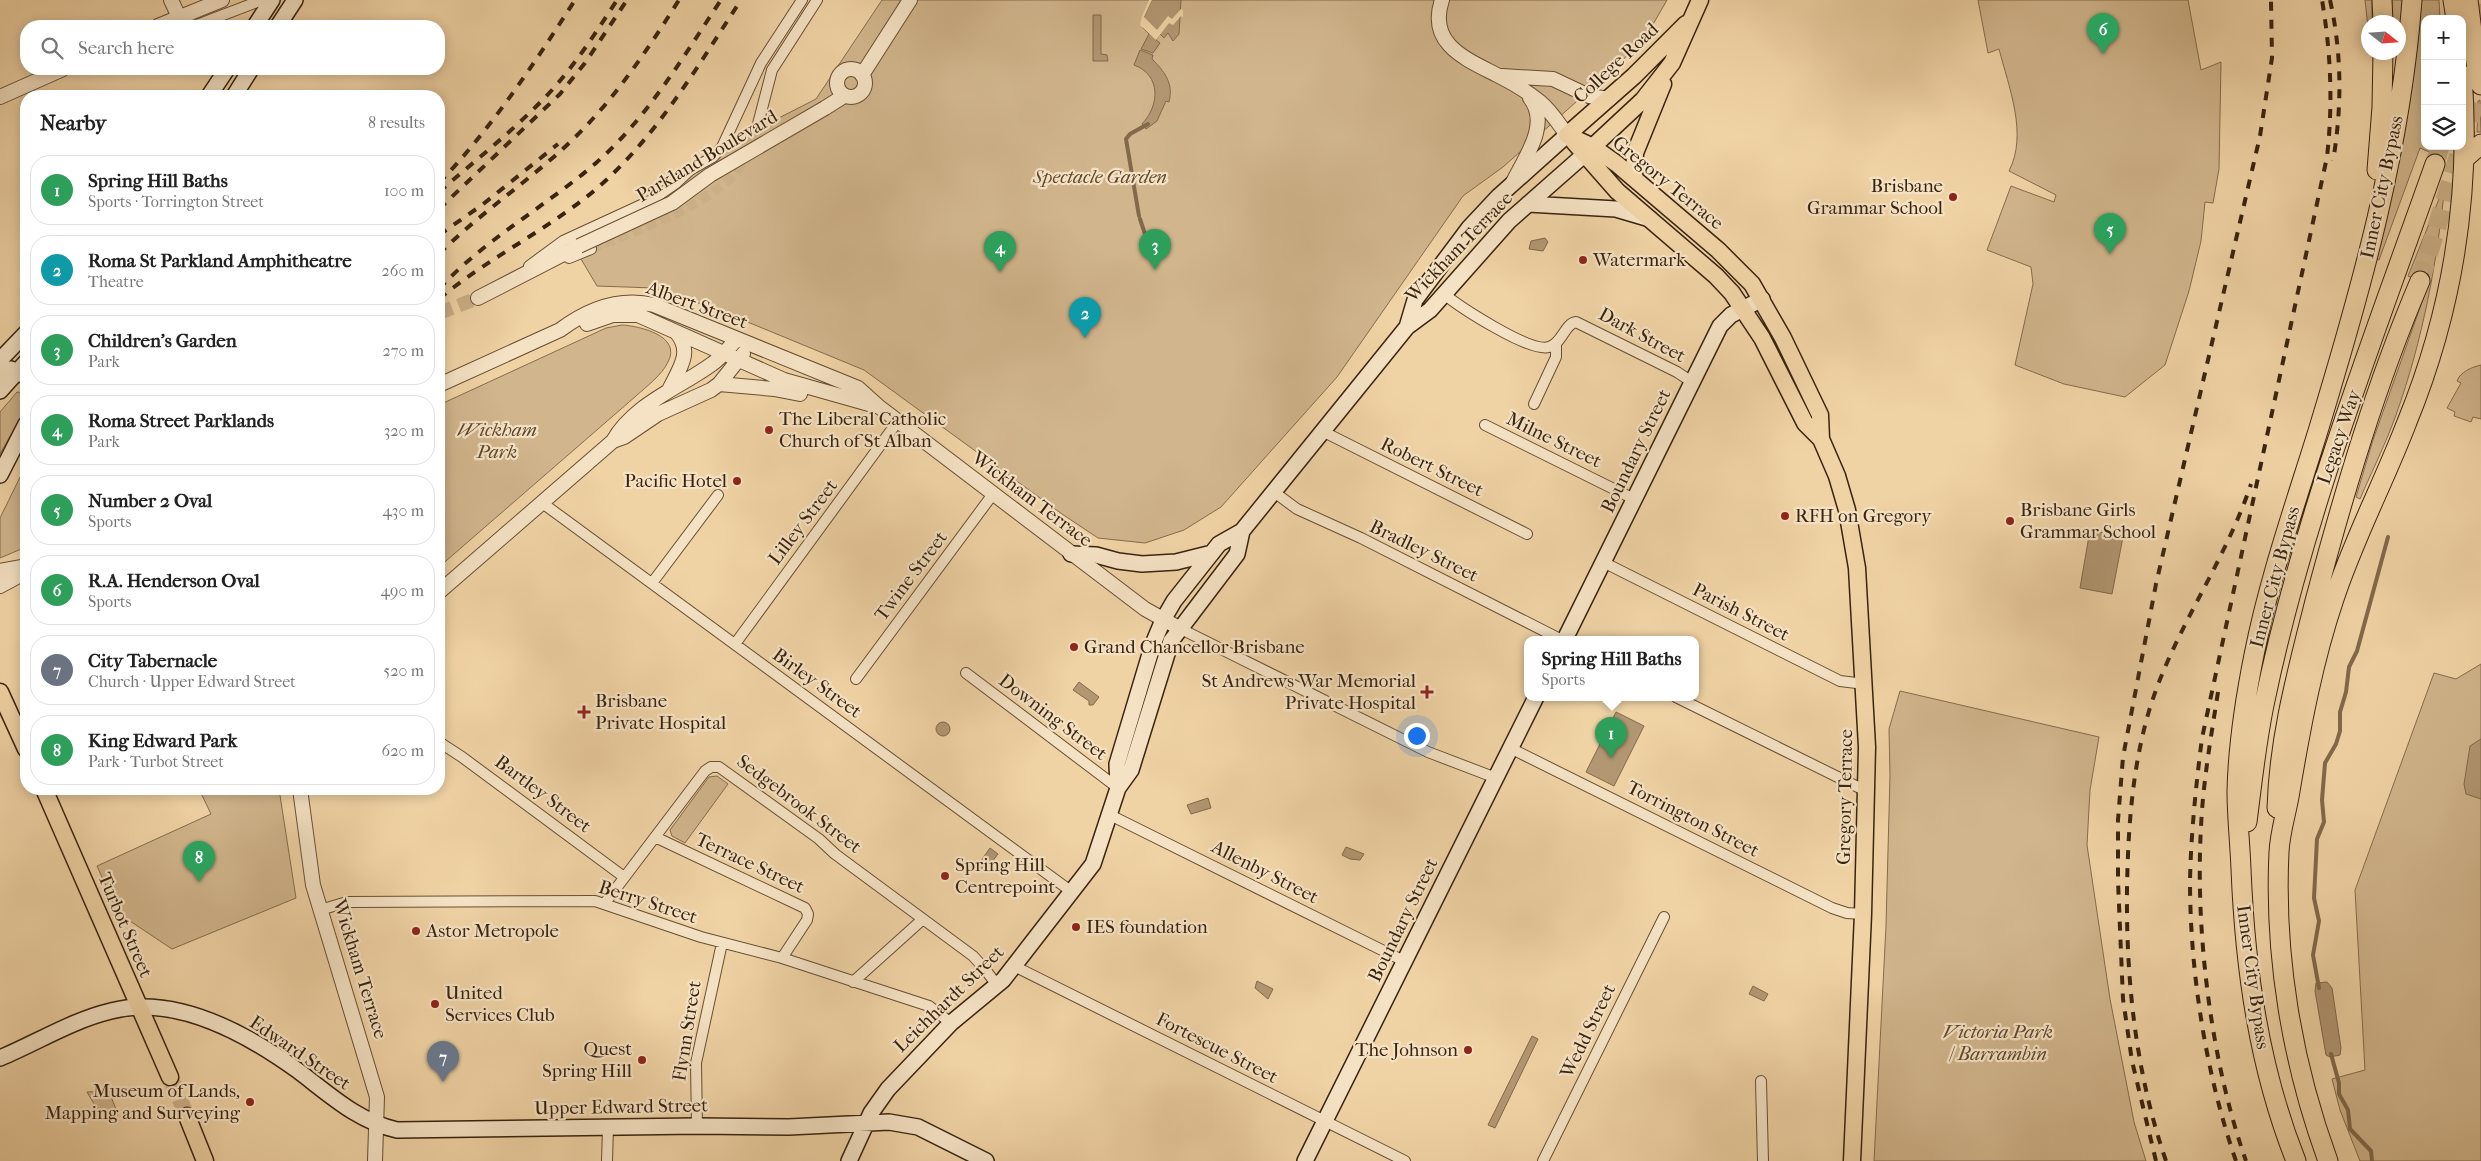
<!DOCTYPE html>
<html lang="en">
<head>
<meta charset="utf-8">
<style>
	:root { --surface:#fff; --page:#f6f6f6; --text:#222; --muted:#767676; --line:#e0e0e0; --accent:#8f2418 }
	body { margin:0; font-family:"IM FELL French Canon",serif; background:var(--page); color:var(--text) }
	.controls { position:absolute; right:15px; top:15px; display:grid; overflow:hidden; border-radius:10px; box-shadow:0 2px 12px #0003 }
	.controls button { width:45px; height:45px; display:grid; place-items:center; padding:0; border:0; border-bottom:1px solid var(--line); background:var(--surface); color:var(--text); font:25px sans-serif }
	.compass { position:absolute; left:2361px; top:15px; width:45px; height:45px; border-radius:50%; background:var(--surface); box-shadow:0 2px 12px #0003; rotate:107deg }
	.you { position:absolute; left:1416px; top:735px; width:18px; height:18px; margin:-12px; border:4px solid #fff; border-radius:50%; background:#1a73e8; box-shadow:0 0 0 8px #1a73e833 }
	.badge { display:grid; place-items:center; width:32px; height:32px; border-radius:50%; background:var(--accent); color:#fff; font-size:16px; font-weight:700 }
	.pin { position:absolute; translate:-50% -41px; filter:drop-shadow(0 1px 2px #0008) }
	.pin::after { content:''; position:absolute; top:26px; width:18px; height:15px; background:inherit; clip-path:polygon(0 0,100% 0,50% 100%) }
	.popup { position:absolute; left:1524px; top:636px; width:175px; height:65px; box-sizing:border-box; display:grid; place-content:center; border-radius:10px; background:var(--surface); filter:drop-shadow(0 1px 4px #0005); font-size:16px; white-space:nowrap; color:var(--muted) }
	.popup b { font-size:19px; color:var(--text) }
	.popup::after { content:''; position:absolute; left:50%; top:100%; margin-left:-10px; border:10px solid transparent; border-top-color:var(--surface) }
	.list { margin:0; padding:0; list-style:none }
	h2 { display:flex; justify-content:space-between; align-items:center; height:65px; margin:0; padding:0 20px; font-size:21px }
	h2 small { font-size:16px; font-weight:400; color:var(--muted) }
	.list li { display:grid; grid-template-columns:32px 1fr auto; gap:15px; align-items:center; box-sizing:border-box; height:70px; margin:0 10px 10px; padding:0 10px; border:1px solid var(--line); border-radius:20px }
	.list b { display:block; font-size:19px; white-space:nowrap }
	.list p { margin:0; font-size:16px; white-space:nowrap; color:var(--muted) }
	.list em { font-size:16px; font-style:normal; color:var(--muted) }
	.icon { flex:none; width:28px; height:28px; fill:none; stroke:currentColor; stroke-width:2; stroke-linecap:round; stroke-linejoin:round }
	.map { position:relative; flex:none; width:2481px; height:1161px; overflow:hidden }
	.search { position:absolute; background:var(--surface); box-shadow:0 2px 12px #0003; left:20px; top:20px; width:425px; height:55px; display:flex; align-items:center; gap:12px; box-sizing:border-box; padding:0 18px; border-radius:20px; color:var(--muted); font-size:19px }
	.panel { position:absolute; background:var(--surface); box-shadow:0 2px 12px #0003; left:20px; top:90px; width:425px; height:705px; border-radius:20px }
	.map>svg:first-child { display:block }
	.green { fill:#d1b58c; stroke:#856c4e }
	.water { fill:#b29772; stroke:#82694a }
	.pier { fill:#f0d3a5 }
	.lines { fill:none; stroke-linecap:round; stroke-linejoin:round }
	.stream { stroke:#82694a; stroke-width:4 }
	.minor-tunnel { stroke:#cbb087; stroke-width:10; stroke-dasharray:10 5; stroke-linecap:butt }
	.tertiary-tunnel { stroke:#cbb087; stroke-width:14; stroke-dasharray:14 7; stroke-linecap:butt }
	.primary-tunnel { stroke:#cbb087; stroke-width:16; stroke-dasharray:16 8; stroke-linecap:butt }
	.motorway-tunnel { stroke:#cbb087; stroke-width:19; stroke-dasharray:19 9; stroke-linecap:butt }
	.minor-casing { stroke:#674f34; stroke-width:12 }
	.tertiary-casing { stroke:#674f34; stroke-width:16 }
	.secondary-casing { stroke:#39230f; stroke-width:18 }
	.primary-casing { stroke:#39230f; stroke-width:19 }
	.motorway-casing { stroke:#39230f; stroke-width:21 }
	.minor { stroke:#f5e2c4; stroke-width:10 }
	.tertiary { stroke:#f5e2c4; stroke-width:14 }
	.secondary { stroke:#f5e2c4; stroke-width:15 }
	.primary { stroke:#f0d3a5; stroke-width:16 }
	.motorway { stroke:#f0d3a5; stroke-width:19 }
	.rail { stroke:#39230f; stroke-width:4; stroke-dasharray:9 9; stroke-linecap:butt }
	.tertiary-bridge-casing { stroke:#674f34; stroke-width:16; stroke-linecap:butt }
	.tertiary-bridge { stroke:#f5e2c4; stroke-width:14 }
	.poi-dot { fill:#8f2418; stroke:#f5e2c4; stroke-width:2 }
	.labels { text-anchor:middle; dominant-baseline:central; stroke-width:4.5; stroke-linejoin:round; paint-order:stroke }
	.street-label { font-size:19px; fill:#39230f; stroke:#f5e2c4 }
	.park-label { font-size:19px; font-style:italic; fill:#5f482e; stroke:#f5e2c4 }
	.poi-label { font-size:19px; fill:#39230f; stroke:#f5e2c4; text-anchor:start }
</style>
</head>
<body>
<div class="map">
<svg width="2481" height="1161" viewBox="0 0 2481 1161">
	<rect width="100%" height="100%" fill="#f0d3a5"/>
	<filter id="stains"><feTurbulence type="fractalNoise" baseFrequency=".004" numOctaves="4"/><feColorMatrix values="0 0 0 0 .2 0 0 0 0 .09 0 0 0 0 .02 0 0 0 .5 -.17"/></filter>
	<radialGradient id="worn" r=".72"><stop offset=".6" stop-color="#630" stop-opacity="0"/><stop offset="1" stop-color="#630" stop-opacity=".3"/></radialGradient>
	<path class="green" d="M882,0H1667L1648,33L1621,62L1503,167L1463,196L1337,377L1221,507L1184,530L1145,543L1098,538L1062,514L864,370L716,309L654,288L597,286L581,259L682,182L718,149L816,99Z
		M1978,0H2188L2201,70L2221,62L2219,169L2213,203L2205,202L2201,241L2189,291L2165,365L2125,397L2064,384L2015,365L2033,284L2031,267L1987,250L2011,186L2054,202L2056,195L2009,171C2028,134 2009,88 1999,49L1988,53Z
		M2365,0H2372V22H2368V27Z
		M2392,0H2403L2399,53L2398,22H2392Z
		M2421,0H2439L2440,19H2425V146H2446V159L2420,148L2379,260L2376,259C2397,174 2416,88 2421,0Z
		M2480,100L2481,132H2477L2478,101Z
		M2445,184C2437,263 2423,339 2396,415C2386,443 2372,471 2360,499L2356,497L2373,440L2428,285L2408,276Z
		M622,325C640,326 682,336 668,362C662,375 647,386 636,396L439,567V405L606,328Z
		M2481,365V419L2473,417L2471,422L2454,416L2455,412L2447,408L2461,383L2457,381C2460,372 2472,367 2481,365Z
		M17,392L26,393V408L0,454V412Z
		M26,465V547L0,558V518Z
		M2481,664V1161H2360L2340,1110L2332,1079L2365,1070L2355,890L2434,673L2456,679Z
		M1900,691L2099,737L2090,790L2087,845L2110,999L2134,1122L2146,1161H1874L1886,926L1890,775L1889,729Z
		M717,776L728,784L685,843L672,836L670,830L709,777Z
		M199,789H279L296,898L172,949L118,913L97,866L211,814Z
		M109,1091L118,1115L103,1119L87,1092Z"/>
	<path class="water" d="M1152,0H1181L1179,34L1173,41L1168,33L1164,38L1160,34L1156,40L1160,43L1153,53L1141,49L1149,34L1143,28L1144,17Z
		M1093,15H1101V54L1107,55L1108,61H1093Z
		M1140,50L1153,55L1152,59C1164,71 1174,83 1169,102L1166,101L1157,121L1146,129L1142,124C1160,105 1161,75 1134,65Z
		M1545,238L1548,242L1543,251L1529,249L1531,241Z
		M2090,530L2123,537L2112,594L2080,588Z
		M1079,682L1099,697L1093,705H1089V701L1073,690Z
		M1616,712L1644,726L1614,786L1586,772Z
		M936 729a7 7 0 1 1 14 0a7 7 0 1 1-14 0Z
		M2481,739V799L2466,794L2464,784L2470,746Z
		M1208,798L1211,808L1191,814L1187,805Z
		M1346,847L1364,854L1360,860L1350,859L1342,855Z
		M990,848L998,854L985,871L978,865Z
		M1257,981L1273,989L1268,999L1255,988Z
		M2327,982L2332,988L2341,1048L2340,1055L2330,1057L2326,1055L2315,991L2316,983Z
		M1753,986L1768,994L1764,1001L1749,994Z
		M1532,1036L1538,1039L1495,1128L1488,1125Z"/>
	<path class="pier" d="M1149,0H1152L1144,17L1157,30L1168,16L1172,19L1181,9L1183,10V17L1181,16L1173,25L1169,23L1156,40L1140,25L1142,16Z"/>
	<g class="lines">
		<path class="stream" d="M1139,216L1126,139L1130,134L1148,124
			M1140,219L1145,234
			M2319,988L2313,955L2319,921L2314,898L2317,839L2324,822L2322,800L2325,763L2336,744L2340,731V712L2346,692L2349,667L2357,651L2388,537
			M2331,1054L2339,1083V1094L2348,1110L2350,1129L2371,1151L2372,1161"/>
		<path class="minor-tunnel" d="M591,249C632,231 713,205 738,169C748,156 752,139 758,124"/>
		<path class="tertiary-tunnel" d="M439,313L478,298"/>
		<path class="primary-tunnel" d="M170,1077L187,1116"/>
		<path class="motorway-tunnel" d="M2462,69L2481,4
			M2435,164L2440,146
			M2420,281L2481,83"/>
		<defs>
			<path id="minor" d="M179,17L187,24L197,25L262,0
				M758,124L772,70L817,0
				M569,258L591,249
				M529,266L563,241L652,200L675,184L690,170L713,157L722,147L761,63L802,0
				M1444,294C1460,307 1530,353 1549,347C1563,343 1564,324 1576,322L1677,372L1692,382
				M1534,404L1556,357V344
				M1485,425L1634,499
				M1322,431L1527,534
				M1274,492L1297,509L1361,538L1560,639
				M541,502L1072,892
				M1603,562L1840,681L1865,684
				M652,583L718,495
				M1179,628L1428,752L1496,778
				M735,644L898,421
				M966,673L1118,788
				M856,679L993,494
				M1676,697L1866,791
				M439,742L462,757L624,877
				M1510,748L1832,908L1847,913L1863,914
				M1110,815L1404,961
				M655,837L805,908L808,914L807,920L782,958
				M605,903L705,771L711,767H719L819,839L835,854L973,956L984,968L997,985
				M320,910L347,902L595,901L701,937L782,958L929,1006L951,1023
				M1014,966L1405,1161
				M853,982L923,919
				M1761,1081L1763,1161
				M697,1126L696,1063L722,943
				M607,1161L608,1127
				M1543,1161L1664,917"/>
			<path id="tertiary" d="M171,0L179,17
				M1442,0C1427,44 1466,59 1497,75C1511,82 1528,92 1540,102C1551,111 1559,124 1567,135
				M158,26L222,0
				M837 83a14 14 0 1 1 28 0a14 14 0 1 1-28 0Z
				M862,75L910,0
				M1502,76L1553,79L1589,96L1609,99
				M0,97L63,69
				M825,108L844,96
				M1512,184C1524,159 1551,124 1530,98
				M478,298L579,246
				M587,324L613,315H638L784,380L876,406
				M719,384L774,389L800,394
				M439,385L560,330C588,309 620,297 654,305L858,388L878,406L1145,609L1179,628
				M670,388C680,368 693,351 676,332
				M613,441L624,437L658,414L711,390L719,384L743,354
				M0,571L26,566
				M0,586L26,572
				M439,592L613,441C634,404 679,388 712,364C721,358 729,347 737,339
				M300,789L313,885L377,1097L375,1161"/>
			<path id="secondary" d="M255,26L272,0
				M278,26L295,0
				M209,96L227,69
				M234,96L251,69
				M1528,204L1616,209L1650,219
				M1407,327L1415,300L1469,228L1499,196L1567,135
				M0,360L26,333
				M0,374L11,369L23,375
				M0,391L26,362
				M0,475L26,424
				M1071,554L1096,555L1118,561L1142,564L1176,562L1212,553
				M1565,639L1720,326L1731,315L1762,299
				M1118,788L1117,764L1153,644L1163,620L1174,601L1219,544L1242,531L1407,327L1430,310L1509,221L1585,154
				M0,1058C36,1043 73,1020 111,1011C176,994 247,1034 297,1070C329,1094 357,1121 397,1130L697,1126L789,1127L889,1122L918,1127L986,1161
				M849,1161L871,1113L888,1089L951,1023L1003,980L1093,864L1118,788L1131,770L1171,641L1237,554L1242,531
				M1305,1161L1536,697"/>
			<path id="primary" d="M1567,135L1593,147L1617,164L1718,250L1752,284L1783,338L1820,415L1821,439L1837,476L1847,510L1857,568L1867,747L1863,914L1852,1161
				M1567,135L1634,76L1686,24
				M1574,142L1617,191L1716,276L1732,293L1762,338L1805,423L1821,439
				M1585,154L1643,100L1672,63L1700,0
				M1634,178L1635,153L1663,84
				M0,692L26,749
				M44,789L170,1077
				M187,1116L205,1161"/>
			<path id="motorway" d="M2382,0L2383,22
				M2453,0L2456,19
				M2468,0L2478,78L2481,85
				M2464,159L2481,144
				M2377,170L2382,107L2383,52
				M2277,808C2279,737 2298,669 2315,601C2344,492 2376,384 2420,281
				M2247,822C2252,783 2256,744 2264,705C2302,520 2372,342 2435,164
				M2296,1161C2259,1068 2245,969 2241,869C2240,843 2237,817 2237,791C2238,746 2245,700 2254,655C2269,579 2295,505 2318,431C2361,290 2401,148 2412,0
				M2328,1161C2292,1063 2274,956 2279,852C2280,831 2287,811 2290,791C2301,726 2313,661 2334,599C2354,538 2384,482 2407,422C2452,312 2471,194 2462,75"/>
		</defs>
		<use href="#minor" class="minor-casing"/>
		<use href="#tertiary" class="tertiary-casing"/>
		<use href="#secondary" class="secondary-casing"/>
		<use href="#primary" class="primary-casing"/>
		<use href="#motorway" class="motorway-casing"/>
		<use href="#minor" class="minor"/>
		<use href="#tertiary" class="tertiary"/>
		<use href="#secondary" class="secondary"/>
		<use href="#primary" class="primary"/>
		<use href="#motorway" class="motorway"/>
		<path class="rail" d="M2330,0C2342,53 2342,108 2333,161
			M439,183C491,129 534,64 575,0
			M439,192C477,159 518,127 552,90C577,62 597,31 617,0
			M439,209L560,94L585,63L627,0
			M439,235L482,205L558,144
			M439,254C479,214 526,183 567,145C613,102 646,52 679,0
			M439,289C485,239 545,207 596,163C648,117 683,57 721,0
			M439,299C488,258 546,231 595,190C656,138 697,67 741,0
			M2218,692C2211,737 2203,782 2201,827C2195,932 2211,1062 2246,1161
			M2156,1161L2132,1061L2123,999L2118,881V820L2123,757L2156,584L2260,136L2272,58L2271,0
			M2166,1161C2136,1074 2126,982 2127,890C2128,829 2132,769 2149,711C2173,631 2225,563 2251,484
			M2236,1161C2206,1075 2190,973 2190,881C2191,833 2196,785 2202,738L2327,157C2333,104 2331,53 2322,0"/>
		<defs>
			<path id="tertiary-bridge" d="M579,246L672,203L710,175L825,108"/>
		</defs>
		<use href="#tertiary-bridge" class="tertiary-bridge-casing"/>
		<use href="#tertiary-bridge" class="tertiary-bridge"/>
	</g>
	<g class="poi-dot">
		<circle cx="1953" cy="197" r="5"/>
		<circle cx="1583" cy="260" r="5"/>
		<circle cx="769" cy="430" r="5"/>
		<circle cx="737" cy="481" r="5"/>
		<circle cx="1785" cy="516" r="5"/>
		<circle cx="2010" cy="521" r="5"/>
		<circle cx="1074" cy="647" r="5"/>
		<path d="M1424.5 684.5h5v5h5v5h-5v5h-5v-5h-5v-5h5z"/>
		<path d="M581.5 704.5h5v5h5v5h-5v5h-5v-5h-5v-5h5z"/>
		<circle cx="945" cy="876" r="5"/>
		<circle cx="1076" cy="927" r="5"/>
		<circle cx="416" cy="931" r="5"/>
		<circle cx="435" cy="1004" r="5"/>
		<circle cx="1468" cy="1050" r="5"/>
		<circle cx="642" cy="1060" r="5"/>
		<circle cx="250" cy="1102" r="5"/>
	</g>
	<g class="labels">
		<g class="street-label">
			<text transform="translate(1616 63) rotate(-43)">College Road</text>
			<text transform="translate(707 156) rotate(-31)">Parkland Boulevard</text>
			<text transform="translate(1668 183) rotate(39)">Gregory Terrace</text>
			<text transform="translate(2382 187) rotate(-78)">Inner City Bypass</text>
			<text transform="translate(1459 247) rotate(-46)">Wickham Terrace</text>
			<text transform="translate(697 305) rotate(20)">Albert Street</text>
			<text transform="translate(1642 335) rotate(28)">Dark Street</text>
			<text transform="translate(2339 437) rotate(-71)">Legacy Way</text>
			<text transform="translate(1554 440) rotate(26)">Milne Street</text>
			<text transform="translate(1636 451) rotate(-64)">Boundary Street</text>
			<text transform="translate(1432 467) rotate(26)">Robert Street</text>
			<text transform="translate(1032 499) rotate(37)">Wickham Terrace</text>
			<text transform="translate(803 522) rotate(-53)">Lilley Street</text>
			<text transform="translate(1424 551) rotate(26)">Bradley Street</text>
			<text transform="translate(911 576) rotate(-53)">Twine Street</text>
			<text transform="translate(2275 577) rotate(-75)">Inner City Bypass</text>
			<text transform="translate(1741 612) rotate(27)">Parish Street</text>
			<text transform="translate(817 683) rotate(36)">Birley Street</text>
			<text transform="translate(1053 717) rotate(37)">Downing Street</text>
			<text transform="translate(543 794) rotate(37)">Bartley Street</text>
			<text transform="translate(1845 797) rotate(-89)">Gregory Terrace</text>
			<text transform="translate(799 804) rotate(37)">Sedgebrook Street</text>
			<text transform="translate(1693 819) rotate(27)">Torrington Street</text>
			<text transform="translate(750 863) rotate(25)">Terrace Street</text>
			<text transform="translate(1265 872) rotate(27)">Allenby Street</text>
			<text transform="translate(648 902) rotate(18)">Berry Street</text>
			<text transform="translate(1403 920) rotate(-64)">Boundary Street</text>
			<text transform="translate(125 925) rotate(67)">Turbot Street</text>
			<text transform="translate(360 969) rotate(73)">Wickham Terrace</text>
			<text transform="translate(2253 977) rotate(82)">Inner City Bypass</text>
			<text transform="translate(949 999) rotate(-44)">Leichhardt Street</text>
			<text transform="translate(687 1031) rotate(-81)">Flynn Street</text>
			<text transform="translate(1588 1031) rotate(-64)">Wedd Street</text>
			<text transform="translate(1217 1048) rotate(27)">Fortescue Street</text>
			<text transform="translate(300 1053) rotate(34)">Edward Street</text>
			<text transform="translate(621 1107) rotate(-1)">Upper Edward Street</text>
		</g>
		<g class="park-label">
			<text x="1100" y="177">Spectacle Garden</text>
			<text x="497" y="430">Wickham<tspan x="497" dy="22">Park</tspan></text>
			<text x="1998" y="1032">Victoria Park<tspan x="1998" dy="22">/ Barrambin</tspan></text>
		</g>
		<g class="poi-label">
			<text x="1943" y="186" text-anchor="end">Brisbane<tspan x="1943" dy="22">Grammar School</tspan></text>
			<text x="1593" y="260">Watermark</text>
			<text x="779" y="419">The Liberal Catholic<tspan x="779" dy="22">Church of St Alban</tspan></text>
			<text x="727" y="481" text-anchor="end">Pacific Hotel</text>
			<text x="2020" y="510">Brisbane Girls<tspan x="2020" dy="22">Grammar School</tspan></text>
			<text x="1795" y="516">RFH on Gregory</text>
			<text x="1084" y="647">Grand Chancellor Brisbane</text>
			<text x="1416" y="681" text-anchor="end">St Andrews War Memorial<tspan x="1416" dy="22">Private Hospital</tspan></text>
			<text x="595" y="701">Brisbane<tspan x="595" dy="22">Private Hospital</tspan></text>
			<text x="955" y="865">Spring Hill<tspan x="955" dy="22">Centrepoint</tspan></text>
			<text x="1086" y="927">IES foundation</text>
			<text x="426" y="931">Astor Metropole</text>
			<text x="445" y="993">United<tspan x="445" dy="22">Services Club</tspan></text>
			<text x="632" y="1049" text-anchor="end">Quest<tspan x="632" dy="22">Spring Hill</tspan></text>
			<text x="1458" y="1050" text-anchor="end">The Johnson</text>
			<text x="240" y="1091" text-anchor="end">Museum of Lands,<tspan x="240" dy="22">Mapping and Surveying</tspan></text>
		</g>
	</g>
	<rect width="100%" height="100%" filter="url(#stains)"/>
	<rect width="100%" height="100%" fill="url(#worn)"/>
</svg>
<div class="controls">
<button>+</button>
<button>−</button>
<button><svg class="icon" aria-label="layers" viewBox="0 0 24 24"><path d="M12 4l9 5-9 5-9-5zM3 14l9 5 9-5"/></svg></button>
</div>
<svg class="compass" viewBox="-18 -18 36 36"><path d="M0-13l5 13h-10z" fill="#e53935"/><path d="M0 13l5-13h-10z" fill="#767676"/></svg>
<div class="you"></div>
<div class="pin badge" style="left:1611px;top:758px;background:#2e9e5b">1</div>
<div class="popup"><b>Spring Hill Baths</b>Sports</div>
<div class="pin badge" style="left:1085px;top:338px;background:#0f9aa8">2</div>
<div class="pin badge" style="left:1155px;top:270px;background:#2e9e5b">3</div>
<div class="pin badge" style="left:1000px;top:272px;background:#2e9e5b">4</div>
<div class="pin badge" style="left:2110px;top:254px;background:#2e9e5b">5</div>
<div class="pin badge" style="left:2103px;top:54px;background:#2e9e5b">6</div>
<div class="pin badge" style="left:443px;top:1082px;background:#6b7280">7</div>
<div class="pin badge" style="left:199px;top:882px;background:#2e9e5b">8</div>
<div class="search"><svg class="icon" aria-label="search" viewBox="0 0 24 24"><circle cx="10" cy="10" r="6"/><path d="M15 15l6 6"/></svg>Search here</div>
<section class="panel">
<h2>Nearby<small>8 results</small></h2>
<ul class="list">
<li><span class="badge" style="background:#2e9e5b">1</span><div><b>Spring Hill Baths</b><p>Sports · Torrington Street</p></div><em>100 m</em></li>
<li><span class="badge" style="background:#0f9aa8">2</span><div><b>Roma St Parkland Amphitheatre</b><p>Theatre</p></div><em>260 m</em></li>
<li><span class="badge" style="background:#2e9e5b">3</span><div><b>Children’s Garden</b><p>Park</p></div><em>270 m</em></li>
<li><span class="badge" style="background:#2e9e5b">4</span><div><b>Roma Street Parklands</b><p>Park</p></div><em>320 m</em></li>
<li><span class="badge" style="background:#2e9e5b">5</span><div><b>Number 2 Oval</b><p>Sports</p></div><em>430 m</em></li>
<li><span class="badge" style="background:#2e9e5b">6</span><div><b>R.A. Henderson Oval</b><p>Sports</p></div><em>490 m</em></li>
<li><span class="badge" style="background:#6b7280">7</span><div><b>City Tabernacle</b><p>Church · Upper Edward Street</p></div><em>520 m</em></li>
<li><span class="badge" style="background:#2e9e5b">8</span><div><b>King Edward Park</b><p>Park · Turbot Street</p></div><em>620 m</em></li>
</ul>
</section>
</div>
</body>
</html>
